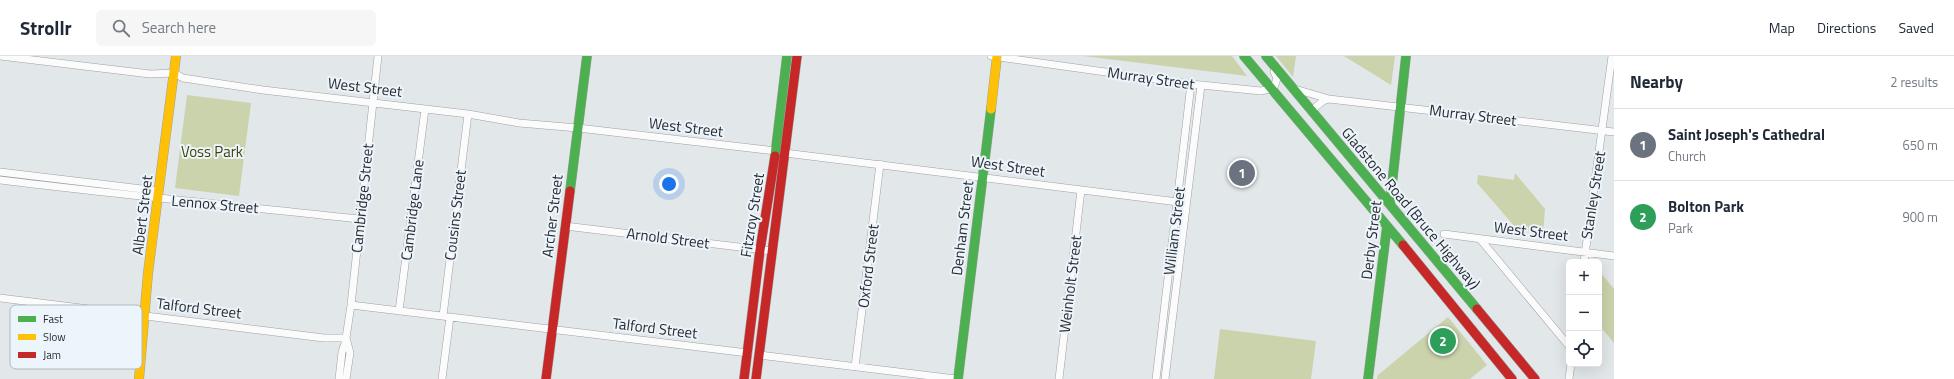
<!DOCTYPE html>
<html lang="en">
<head>
<meta charset="utf-8">
<style>
	:root { --surface:#fff; --page:#f6f6f7; --text:#1f2937; --muted:#747a83; --line:#e0e1e3; --accent:#db2777 }
	body { margin:0; font-family:"Titillium Web",sans-serif; background:var(--page); color:var(--text) }
	.controls { position:absolute; right:12px; bottom:12px; display:grid; overflow:hidden; border-radius:6px; box-shadow:0 4px 16px #0002 }
	.controls button { width:36px; height:36px; display:grid; place-items:center; padding:0; border:0; border-bottom:1px solid var(--line); background:var(--surface); color:var(--text); font:20px sans-serif }
	.you { position:absolute; left:669px; top:128px; width:14px; height:14px; margin:-10px; border:3px solid #fff; border-radius:50%; background:#1a73e8; box-shadow:0 0 0 6px #1a73e833 }
	.badge { display:grid; place-items:center; width:26px; height:26px; border-radius:50%; background:var(--accent); color:#fff; font-size:13px; font-weight:700 }
	.pin { position:absolute; translate:-50% -50%; border:2px solid #fff; box-shadow:0 1px 4px #0006 }
	.list { margin:0; padding:0; list-style:none }
	h2 { display:flex; justify-content:space-between; align-items:center; height:52px; margin:0; padding:0 16px; font-size:17px }
	h2 small { font-size:13px; font-weight:400; color:var(--muted) }
	.list li { display:grid; grid-template-columns:26px 1fr auto; gap:12px; align-items:center; box-sizing:border-box; height:72px; padding:0 16px; border-top:1px solid var(--line) }
	.list b { display:block; font-size:15px; white-space:nowrap }
	.list p { margin:0; font-size:13px; white-space:nowrap; color:var(--muted) }
	.list em { font-size:13px; font-style:normal; color:var(--muted) }
	.icon { flex:none; width:22px; height:22px; fill:none; stroke:currentColor; stroke-width:2; stroke-linecap:round; stroke-linejoin:round }
	.map { position:relative; flex:none; width:1614px; height:323px; overflow:hidden }
	header { display:flex; align-items:center; gap:24px; box-sizing:border-box; height:56px; padding:0 20px; background:var(--surface); border-bottom:1px solid var(--line) }
	header strong { font-size:19px }
	nav { display:flex; gap:22px; margin-inline-start:auto; font-size:14px }
	.search { width:280px; height:36px; background:var(--page); display:flex; align-items:center; gap:10px; box-sizing:border-box; padding:0 14px; border-radius:6px; color:var(--muted); font-size:15px }
	main { display:flex }
	aside { flex:1; background:var(--surface) }
	.map>svg:first-child { display:block }
	.green { fill:#cbd3ac }
	.lines { fill:none; stroke-linecap:round; stroke-linejoin:round }
	.street-casing { stroke:#9da1a3; stroke-width:8 }
	.fast-casing { stroke:#9da1a3; stroke-width:10 }
	.slow-casing { stroke:#9da1a3; stroke-width:10 }
	.jam-casing { stroke:#9da1a3; stroke-width:10 }
	.street { stroke:#fbfbfc; stroke-width:7 }
	.fast { stroke:#4caf50; stroke-width:9 }
	.slow { stroke:#ffc107; stroke-width:9 }
	.jam { stroke:#c62828; stroke-width:9 }
	.labels { text-anchor:middle; dominant-baseline:central; stroke-width:4; stroke-linejoin:round; paint-order:stroke }
	.street-label { font-size:15px; fill:#292c2f; stroke:#ecf4fc }
	.park-label { font-size:15px; fill:#3f4506; stroke:#ecf4fc }
	.key { fill:#ecf4fc; stroke:#b2b8be; stroke-width:1 }
	.key-label { font-size:11px; fill:#292c2f }
</style>
</head>
<body>
<header>
<strong>Strollr</strong>
<div class="search"><svg class="icon" aria-label="search" viewBox="0 0 24 24"><circle cx="10" cy="10" r="6"/><path d="M15 15l6 6"/></svg>Search here</div>
<nav><a>Map</a><a>Directions</a><a>Saved</a></nav>
</header>
<main>
<div class="map">
<svg width="1614" height="323" viewBox="0 0 1614 323">
	<rect width="100%" height="100%" fill="#e2e7ea"/>
	<path class="green" d="M1083,0H1232L1247,20Z
		M1276,0H1296L1293,21Z
		M1344,0H1395L1391,29Z
		M187,39L251,47L239,140L175,132Z
		M1515,117L1545,153L1543,177L1516,172L1477,127L1478,119L1514,124Z
		M1601,217L1614,233V287L1599,269Z
		M1448,261L1487,309L1470,323H1377L1378,319Z
		M1220,273L1316,285L1311,323H1214Z"/>
	<g class="lines">
		<defs>
			<path id="street" d="M0,0L150,18L174,17L183,22L263,34L468,58L519,67L578,72L776,95
				M991,0L1191,28L1261,35L1270,33L1275,29L1277,22L1274,16
				M1295,33L1329,43
				M1311,55L1323,45L1329,43L1614,76
				M785,97L1186,147
				M0,116L159,135
				M0,124C120,139 240,150 359,163
				M565,170L772,195
				M1444,178L1614,200
				M1480,183L1569,290
				M1584,206L1612,0
				M0,242L324,282H346
				M351,249L748,297
				M399,255L425,53
				M443,260L468,58
				M759,299L956,323
				M855,311L880,108
				M339,323L342,296L346,284
				M346,323L350,297L346,282L351,249L378,0
				M442,323L450,261
				M1059,323L1081,134
				M1156,323L1191,28
				M1165,323L1201,29
				M1569,323L1571,308"/>
			<path id="fast" d="M1244,0L1403,189
				M1266,0L1477,253
				M775,100L787,0
				M570,135L587,0
				M1390,147L1406,0
				M958,323L991,53
				M1368,323L1387,170"/>
			<path id="slow" d="M991,53L997,0
				M139,323L148,217L176,0"/>
			<path id="jam" d="M1403,189L1512,323
				M1477,253L1535,323
				M546,323L570,135
				M744,323L760,194L775,100
				M756,323L797,0"/>
		</defs>
		<use href="#street" class="street-casing"/>
		<use href="#fast" class="fast-casing"/>
		<use href="#slow" class="slow-casing"/>
		<use href="#jam" class="jam-casing"/>
		<use href="#street" class="street"/>
		<use href="#fast" class="fast"/>
		<use href="#slow" class="slow"/>
		<use href="#jam" class="jam"/>
	</g>
	<g class="labels">
		<g class="street-label">
			<text transform="translate(1151 22) rotate(8)">Murray Street</text>
			<text transform="translate(365 31) rotate(7)">West Street</text>
			<text transform="translate(1473 59) rotate(7)">Murray Street</text>
			<text transform="translate(686 71) rotate(7)">West Street</text>
			<text transform="translate(1008 110) rotate(8)">West Street</text>
			<text transform="translate(1593 139) rotate(-81)">Stanley Street</text>
			<text transform="translate(362 142) rotate(-84)">Cambridge Street</text>
			<text transform="translate(215 148) rotate(5)">Lennox Street</text>
			<text transform="translate(1411 152) rotate(50)">Gladstone Road (Bruce Highway)</text>
			<text transform="translate(412 154) rotate(-83)">Cambridge Lane</text>
			<text transform="translate(142 159) rotate(-83)">Albert Street</text>
			<text transform="translate(455 159) rotate(-83)">Cousins Street</text>
			<text transform="translate(752 159) rotate(-81)">Fitzroy Street</text>
			<text transform="translate(552 160) rotate(-83)">Archer Street</text>
			<text transform="translate(962 172) rotate(-83)">Denham Street</text>
			<text transform="translate(1174 175) rotate(-83)">William Street</text>
			<text transform="translate(1531 175) rotate(7)">West Street</text>
			<text transform="translate(668 182) rotate(7)">Arnold Street</text>
			<text transform="translate(1371 184) rotate(-83)">Derby Street</text>
			<text transform="translate(868 210) rotate(-83)">Oxford Street</text>
			<text transform="translate(1070 228) rotate(-83)">Weinholt Street</text>
			<text transform="translate(199 252) rotate(7)">Talford Street</text>
			<text transform="translate(655 272) rotate(7)">Talford Street</text>
		</g>
		<g class="park-label">
			<text x="212" y="95">Voss Park</text>
		</g>
	</g>
	<rect x="10" y="249" width="132" height="64" rx="6" class="key"/>
	<rect x="18" y="260" width="18" height="6" fill="#4caf50"/>
	<rect x="18" y="278" width="18" height="6" fill="#ffc107"/>
	<rect x="18" y="296" width="18" height="6" fill="#c62828"/>
	<g class="key-label">
		<text x="43" y="267">Fast</text>
		<text x="43" y="285">Slow</text>
		<text x="43" y="303">Jam</text>
	</g>
</svg>
<div class="controls">
<button>+</button>
<button>−</button>
<button><svg class="icon" aria-label="locate" viewBox="0 0 24 24"><circle cx="12" cy="12" r="6"/><path d="M12 2v4M12 18v4M2 12h4M18 12h4"/></svg></button>
</div>
<div class="you"></div>
<div class="pin badge" style="left:1242px;top:117px;background:#6b7280">1</div>
<div class="pin badge" style="left:1443px;top:285px;background:#2e9e5b">2</div>
</div>
<aside>
<h2>Nearby<small>2 results</small></h2>
<ul class="list">
<li><span class="badge" style="background:#6b7280">1</span><div><b>Saint Joseph's Cathedral</b><p>Church</p></div><em>650 m</em></li>
<li><span class="badge" style="background:#2e9e5b">2</span><div><b>Bolton Park</b><p>Park</p></div><em>900 m</em></li>
</ul>
</aside>
</main>
</body>
</html>
